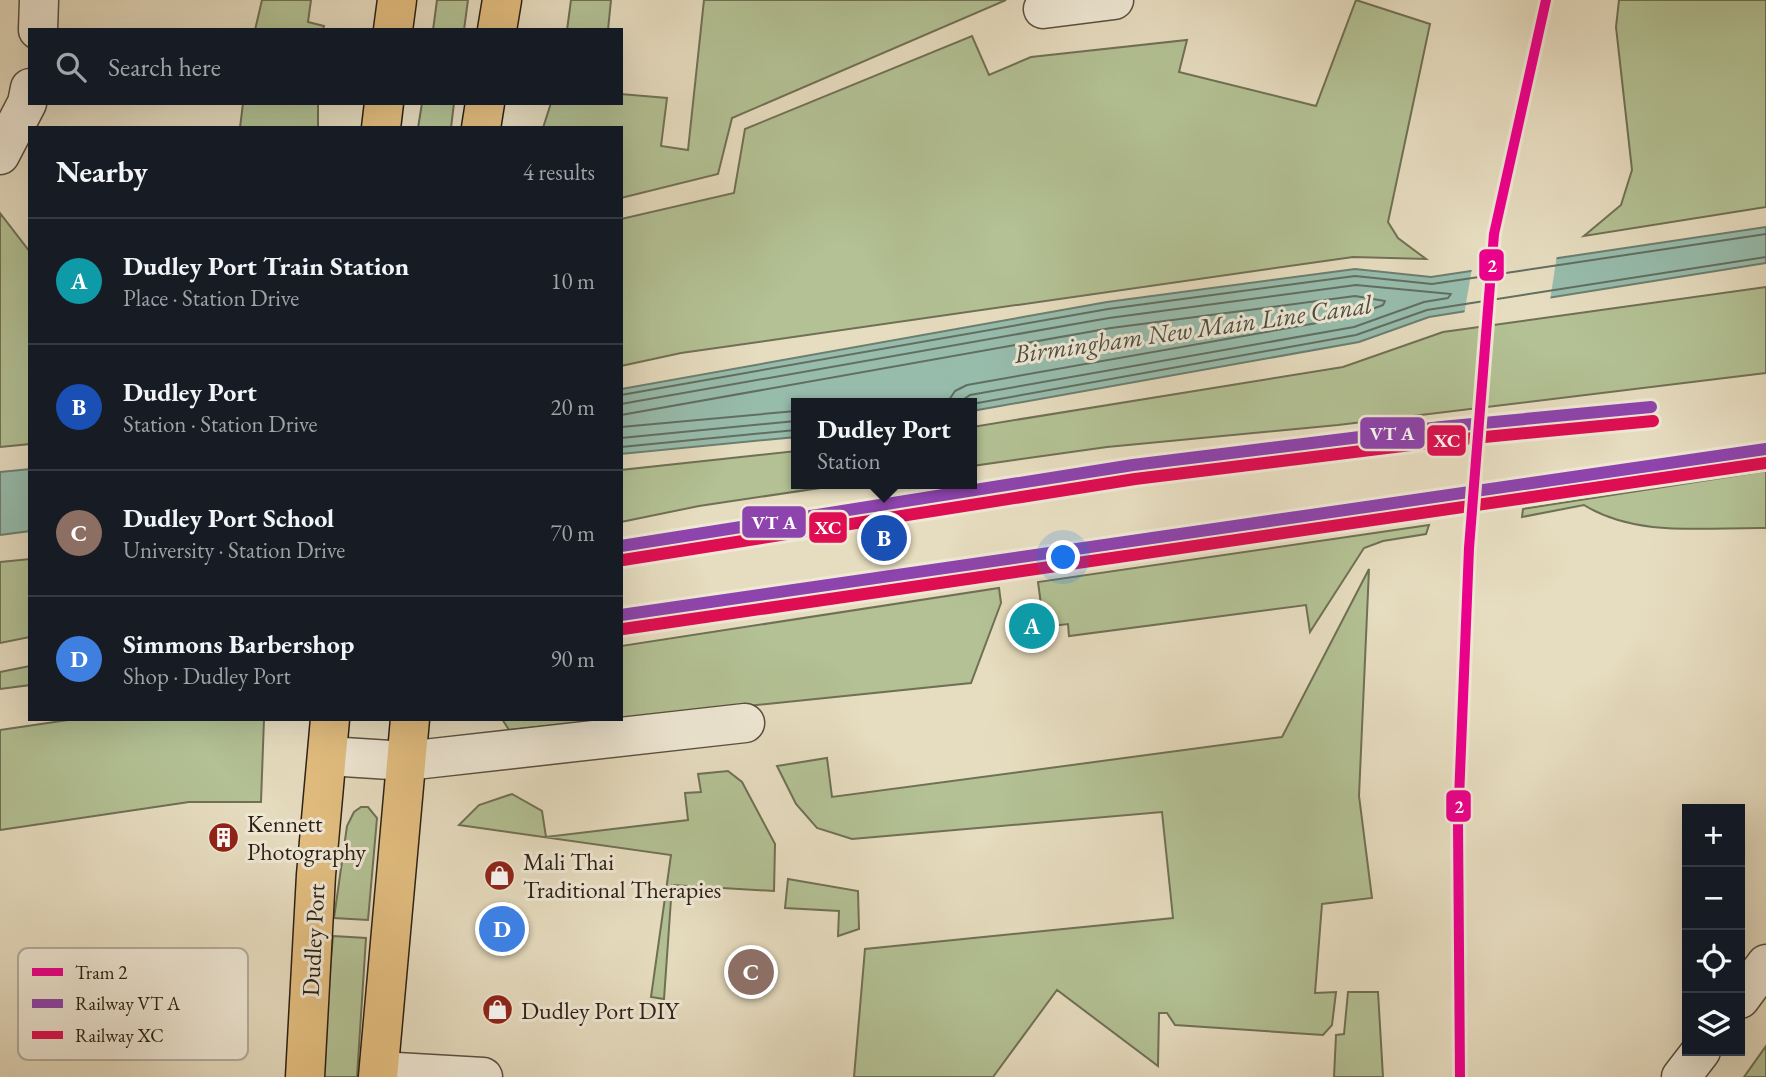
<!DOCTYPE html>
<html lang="en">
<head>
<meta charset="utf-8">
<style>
	:root { --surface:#171b24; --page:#242831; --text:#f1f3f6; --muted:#9ea1a6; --line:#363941; --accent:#7c3aed }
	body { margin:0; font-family:"EB Garamond",serif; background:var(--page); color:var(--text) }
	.controls { position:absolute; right:21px; bottom:21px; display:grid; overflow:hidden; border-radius:0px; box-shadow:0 7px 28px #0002 }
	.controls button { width:63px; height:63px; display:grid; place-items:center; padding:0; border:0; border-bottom:2px solid var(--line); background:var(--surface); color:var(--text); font:35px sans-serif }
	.you { position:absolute; left:1064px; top:558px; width:24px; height:24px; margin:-18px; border:5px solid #fff; border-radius:50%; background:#1a73e8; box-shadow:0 0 0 10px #1a73e833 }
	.badge { display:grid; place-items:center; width:46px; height:46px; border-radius:50%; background:var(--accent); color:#fff; font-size:23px; font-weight:700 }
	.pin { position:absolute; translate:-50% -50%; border:4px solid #fff; box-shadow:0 2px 7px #0006 }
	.popup { position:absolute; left:791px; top:398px; width:186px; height:91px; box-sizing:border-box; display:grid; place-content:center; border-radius:0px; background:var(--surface); filter:drop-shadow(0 2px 5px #0005); font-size:23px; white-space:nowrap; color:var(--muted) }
	.popup b { font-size:26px; color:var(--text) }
	.popup::after { content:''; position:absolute; left:50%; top:100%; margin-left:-14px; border:14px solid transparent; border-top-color:var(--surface) }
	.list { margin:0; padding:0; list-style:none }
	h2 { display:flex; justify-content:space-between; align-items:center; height:91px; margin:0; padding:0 28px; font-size:30px }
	h2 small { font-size:23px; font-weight:400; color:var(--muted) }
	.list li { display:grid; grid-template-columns:46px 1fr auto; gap:21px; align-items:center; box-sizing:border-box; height:126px; padding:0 28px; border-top:2px solid var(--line) }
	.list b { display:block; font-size:26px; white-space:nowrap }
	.list p { margin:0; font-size:23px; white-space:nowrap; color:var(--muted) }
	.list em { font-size:23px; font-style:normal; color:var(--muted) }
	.icon { flex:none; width:38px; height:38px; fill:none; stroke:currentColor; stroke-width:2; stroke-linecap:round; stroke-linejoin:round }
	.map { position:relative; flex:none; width:1766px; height:1077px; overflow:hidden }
	.search { position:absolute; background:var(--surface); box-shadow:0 7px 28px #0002; left:28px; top:28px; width:595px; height:77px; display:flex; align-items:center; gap:18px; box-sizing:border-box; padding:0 24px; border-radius:0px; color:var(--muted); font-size:26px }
	.panel { position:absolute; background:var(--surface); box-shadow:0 7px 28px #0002; left:28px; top:126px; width:595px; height:595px; border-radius:0px }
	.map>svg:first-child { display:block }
	.green { fill:#b3c194; stroke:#707055; stroke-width:2 }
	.water { fill:#97bcac; stroke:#6c7e70; stroke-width:2 }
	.pier { fill:#e6dcbf }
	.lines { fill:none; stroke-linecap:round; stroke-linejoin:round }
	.shore { stroke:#626e61; stroke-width:2 }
	.minor-casing { stroke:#5a4f40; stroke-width:41 }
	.highway-casing { stroke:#2c2016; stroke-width:41 }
	.minor { stroke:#efe8d5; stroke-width:38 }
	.highway { stroke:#e3be80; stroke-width:38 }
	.rail-1-casing { stroke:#efe8d5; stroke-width:18 }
	.rail-2-casing { stroke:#efe8d5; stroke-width:18 }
	.rail-1 { stroke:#8e44ad; stroke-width:12 }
	.rail-2 { stroke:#df0d52; stroke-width:12 }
	.tram-1-casing { stroke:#efe8d5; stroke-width:16 }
	.tram-1 { stroke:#ec008c; stroke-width:10 }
	.labels { text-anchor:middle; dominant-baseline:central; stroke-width:6; stroke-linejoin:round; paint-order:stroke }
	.poi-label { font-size:24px; fill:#2c2016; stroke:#efe8d5; text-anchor:start }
	.street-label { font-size:24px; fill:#2c2016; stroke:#efe8d5 }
	.water-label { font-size:26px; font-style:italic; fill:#4c4f43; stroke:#efe8d5 }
	.key { fill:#efe8d5; stroke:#b4ac9c; stroke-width:2 }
	.key-label { font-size:19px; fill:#2c2016 }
	.line-badge { stroke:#efe8d5; stroke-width:2.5 }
	.badge-label { font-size:19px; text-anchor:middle; font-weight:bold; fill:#fff }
</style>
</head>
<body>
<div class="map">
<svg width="1766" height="1077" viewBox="0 0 1766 1077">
	<rect width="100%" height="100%" fill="#e6dcbf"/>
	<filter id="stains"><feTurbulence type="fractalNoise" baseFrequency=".00286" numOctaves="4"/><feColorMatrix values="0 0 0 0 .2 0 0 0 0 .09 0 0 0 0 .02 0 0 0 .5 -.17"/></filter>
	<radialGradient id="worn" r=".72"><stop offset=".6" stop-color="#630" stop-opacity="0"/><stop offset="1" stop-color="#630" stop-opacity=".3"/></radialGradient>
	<path class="green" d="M262,0H311L308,22L324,26L323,30H255Z
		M437,0H468L464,30H433Z
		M571,0H611L608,30H567Z
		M704,0H1006L732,118L718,174L621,198V128H543L551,103H621V94L667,98L661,146L688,150Z
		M1356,0L1430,24L1388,222L1398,238L1426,259L1353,257L681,353L621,366V219L734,193L745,129L972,36L989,75L1031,57L1187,40L1179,72L1316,106Z
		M1619,0H1766V207L1584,236L1621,205L1632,170L1616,27Z
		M243,103H318V128H240Z
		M422,103H454L451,128H418Z
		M0,213L30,252V444L0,447Z
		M1766,287V373L1338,425L1107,447L972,466V427L1343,367L1443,332Z
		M796,451V484H847L699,506L621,522V470Z
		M1766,471V528C1706,527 1637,538 1584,505L1522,517L1523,509Z
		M1429,525L1426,534L1383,541L1364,548L1310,632L1306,605L1069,636L1068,624L1044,627L1038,582Z
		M30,559V637L0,643V562Z
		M1369,569L1359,796L1372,898L1322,904L1315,993L1336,992L1332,1025L1323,1035L1175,1025L1167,1013H1159L1158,1066L1057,990L993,1077H854L865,949L1173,918L1162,812L852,839L817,828L796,804L777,766L827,758L832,797L1282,737Z
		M999,588L1001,603L971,683L621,719V646Z
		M30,666V685L0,689V672Z
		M75,719H264L261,802H189L0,830V730Z
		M502,719H614L509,730Z
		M728,771L742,782L775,844L774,891L672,885L664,999L651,997L671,855L459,825L479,805L512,794L542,811L546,837L688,820L685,793L701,792L698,774Z
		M361,807H368L377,818L368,920L334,918L347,826L354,812Z
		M788,879L858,891L859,929L838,936L839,911L785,908Z
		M333,936L366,938L357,1077H321Z
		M1348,992H1378L1383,1077H1334L1336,1035L1344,1034Z
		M1766,1046V1077H1744Z"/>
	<path class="water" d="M1766,227V263L1429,317L1359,342L972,411V403H796V437L621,454V389L1107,302L1355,269L1431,277Z
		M30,469V531L0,535V472Z"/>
	<path class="pier" d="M1557,255L1550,301L1464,315L1472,268Z"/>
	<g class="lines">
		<path class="shore" d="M621,395L1108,309L1355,276L1432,284L1766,234
			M621,404L1109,318L1356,285L1451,294L1448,298L1424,302L1354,327L970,395L958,403
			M972,404L1356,335L1427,310L1766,257
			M621,415L1111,328L1355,296L1385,301L1383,305L1351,317L967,385L955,391L947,403
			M621,427L796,411
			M621,438L796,421
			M621,447L796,430"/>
		<defs>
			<path id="minor" d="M1043,9L1114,0
				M38,30L39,0
				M0,155L27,103L30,88
				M328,756L406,761L745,723
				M1740,999L1766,964
				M379,1071L483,1077
				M1681,1077L1701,1051"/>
			<path id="highway" d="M393,30L397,0
				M497,30L502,0
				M381,128L384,103
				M481,128L485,103
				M305,1077L316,875L330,719
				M378,1077L410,719"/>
		</defs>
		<use href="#minor" class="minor-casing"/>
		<use href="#highway" class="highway-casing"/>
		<use href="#minor" class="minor"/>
		<use href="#highway" class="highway"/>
		<defs>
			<path id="rail-1" d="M621,546L1133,465L1441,427L1651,407
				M621,615L1766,449"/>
			<path id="rail-2" d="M623,560L1135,479L1443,441L1653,421
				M623,629L1766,463"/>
		</defs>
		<use href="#rail-1" class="rail-1-casing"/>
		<use href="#rail-2" class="rail-2-casing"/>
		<use href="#rail-1" class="rail-1"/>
		<use href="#rail-2" class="rail-2"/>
		<defs>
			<path id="tram-1" d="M1460,1077L1458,824L1469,548L1494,234L1546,0"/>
		</defs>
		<use href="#tram-1" class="tram-1-casing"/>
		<use href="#tram-1" class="tram-1"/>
	</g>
	<defs>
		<symbol id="building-disc" viewBox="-11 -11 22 22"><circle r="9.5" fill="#8f2418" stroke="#efe8d5"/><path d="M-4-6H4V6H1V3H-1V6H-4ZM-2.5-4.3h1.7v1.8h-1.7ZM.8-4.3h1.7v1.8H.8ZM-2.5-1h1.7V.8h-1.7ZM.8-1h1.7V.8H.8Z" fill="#fff"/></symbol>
		<symbol id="shop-disc" viewBox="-11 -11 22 22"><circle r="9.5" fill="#8f2418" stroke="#efe8d5"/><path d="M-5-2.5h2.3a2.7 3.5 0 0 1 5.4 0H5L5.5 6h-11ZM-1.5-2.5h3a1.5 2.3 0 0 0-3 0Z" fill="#fff"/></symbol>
	</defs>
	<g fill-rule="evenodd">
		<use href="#building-disc" x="206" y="820" width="35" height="35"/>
		<use href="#shop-disc" x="482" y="858" width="35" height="35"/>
		<use href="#shop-disc" x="480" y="992" width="35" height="35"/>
	</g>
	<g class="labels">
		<g class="poi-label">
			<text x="247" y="823">Kennett<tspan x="247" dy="28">Photography</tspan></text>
			<text x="523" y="861">Mali Thai<tspan x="523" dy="28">Traditional Therapies</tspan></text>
			<text x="521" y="1010">Dudley Port DIY</text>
		</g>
		<g class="street-label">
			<text transform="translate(313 940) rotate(-87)">Dudley Port</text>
		</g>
		<g class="water-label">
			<text transform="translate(1193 329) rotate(-8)">Birmingham New Main Line Canal</text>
		</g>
	</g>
	<rect x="18" y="948" width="230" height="112" rx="10" class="key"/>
	<rect x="32" y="968" width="31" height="8" fill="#ec008c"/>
	<rect x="32" y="999" width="31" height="9" fill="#8e44ad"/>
	<rect x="32" y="1031" width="31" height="8" fill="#df0d52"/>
	<g class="key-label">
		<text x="75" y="979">Tram 2</text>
		<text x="75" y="1010">Railway VT A</text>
		<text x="75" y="1042">Railway XC</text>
	</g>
	<g class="line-badge">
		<rect x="1478" y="248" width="27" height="34" rx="7" fill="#ec008c"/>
		<rect x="1359" y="416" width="67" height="34" rx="7" fill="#8e44ad"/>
		<rect x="1426" y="424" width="41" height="33" rx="7" fill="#df0d52"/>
		<rect x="741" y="505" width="66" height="34" rx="7" fill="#8e44ad"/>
		<rect x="808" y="511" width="40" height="33" rx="7" fill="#df0d52"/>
		<rect x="1445" y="789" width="27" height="34" rx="7" fill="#ec008c"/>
	</g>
	<g class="badge-label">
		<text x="1492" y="272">2</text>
		<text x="1392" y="440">VT A</text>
		<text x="1447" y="447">XC</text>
		<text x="774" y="529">VT A</text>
		<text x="828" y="534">XC</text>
		<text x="1459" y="813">2</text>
	</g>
	<rect width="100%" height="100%" filter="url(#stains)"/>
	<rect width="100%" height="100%" fill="url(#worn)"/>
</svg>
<div class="controls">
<button>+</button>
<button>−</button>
<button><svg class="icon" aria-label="locate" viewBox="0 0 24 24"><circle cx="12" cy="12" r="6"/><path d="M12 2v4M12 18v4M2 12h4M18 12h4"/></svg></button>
<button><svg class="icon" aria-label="layers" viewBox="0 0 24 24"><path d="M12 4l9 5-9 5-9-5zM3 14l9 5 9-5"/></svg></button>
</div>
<div class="you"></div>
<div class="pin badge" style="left:1032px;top:626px;background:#0f9aa8">A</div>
<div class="pin badge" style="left:884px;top:538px;background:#1a4fb4">B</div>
<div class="popup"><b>Dudley Port</b>Station</div>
<div class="pin badge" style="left:751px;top:972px;background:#8d6e63">C</div>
<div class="pin badge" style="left:502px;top:929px;background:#3f7fe0">D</div>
<div class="search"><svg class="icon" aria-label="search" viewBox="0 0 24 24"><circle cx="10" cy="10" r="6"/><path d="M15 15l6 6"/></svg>Search here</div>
<section class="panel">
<h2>Nearby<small>4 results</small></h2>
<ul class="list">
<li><span class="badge" style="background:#0f9aa8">A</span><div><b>Dudley Port Train Station</b><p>Place · Station Drive</p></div><em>10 m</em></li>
<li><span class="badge" style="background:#1a4fb4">B</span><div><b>Dudley Port</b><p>Station · Station Drive</p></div><em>20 m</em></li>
<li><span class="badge" style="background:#8d6e63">C</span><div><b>Dudley Port School</b><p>University · Station Drive</p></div><em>70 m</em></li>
<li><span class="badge" style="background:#3f7fe0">D</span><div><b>Simmons Barbershop</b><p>Shop · Dudley Port</p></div><em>90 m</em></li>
</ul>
</section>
</div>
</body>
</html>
